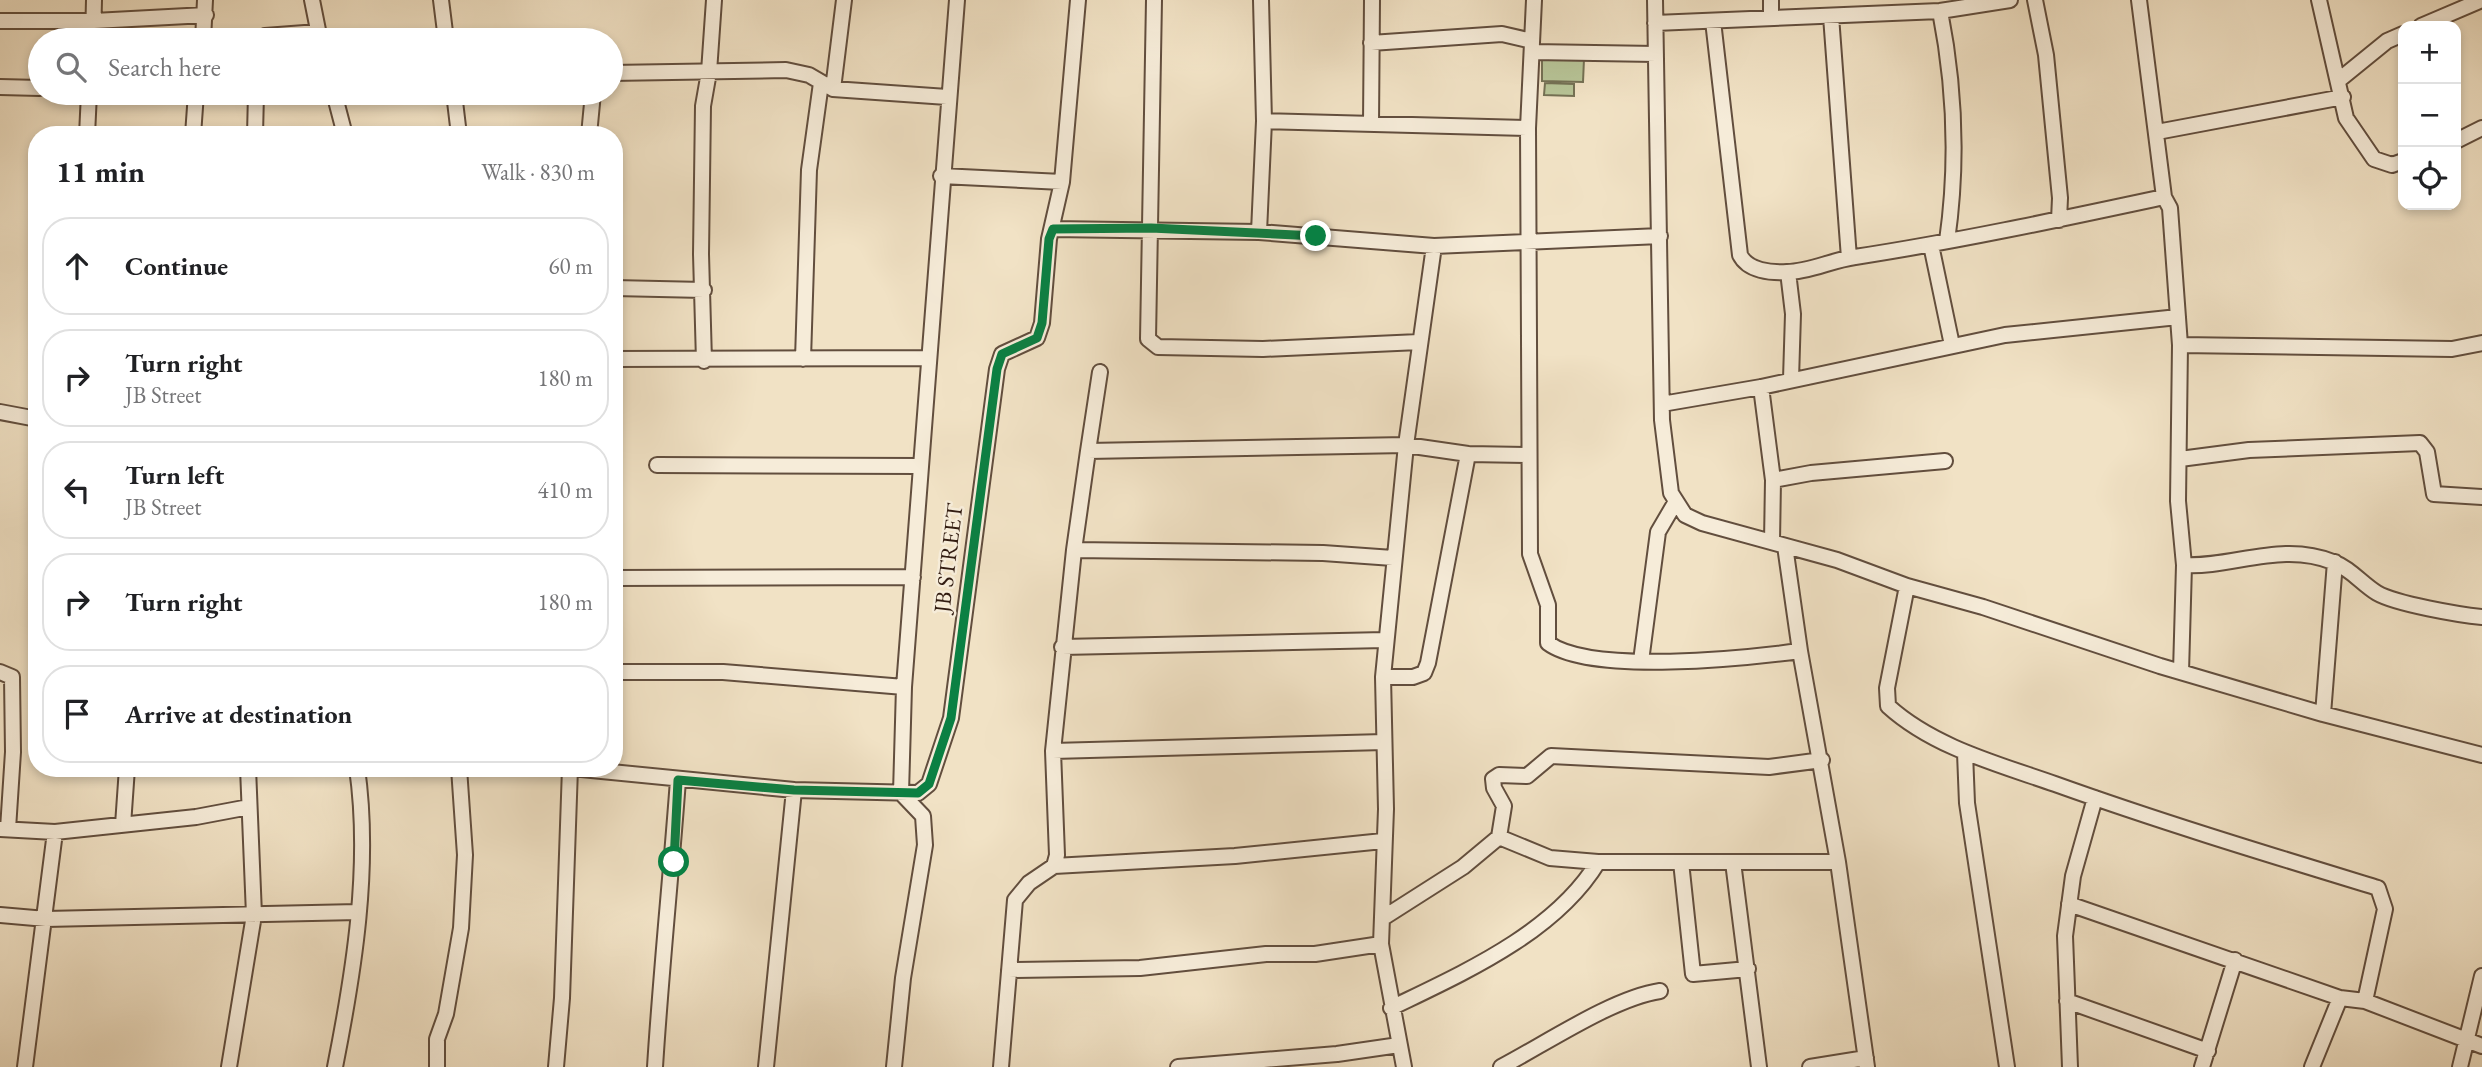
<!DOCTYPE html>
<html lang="en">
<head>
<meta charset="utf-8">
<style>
	:root { --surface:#fff; --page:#f2f2f2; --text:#202124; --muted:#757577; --line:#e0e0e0 }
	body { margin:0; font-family:"EB Garamond",serif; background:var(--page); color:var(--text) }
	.controls { position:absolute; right:21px; top:21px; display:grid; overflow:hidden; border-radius:14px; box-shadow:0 4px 10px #0003 }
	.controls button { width:63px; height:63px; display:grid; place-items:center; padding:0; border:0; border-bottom:2px solid var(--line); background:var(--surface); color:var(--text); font:35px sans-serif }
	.stop { position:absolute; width:21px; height:21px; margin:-16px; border:5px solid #0b8043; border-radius:50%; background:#fff }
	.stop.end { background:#0b8043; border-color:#fff; box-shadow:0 2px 7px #0008 }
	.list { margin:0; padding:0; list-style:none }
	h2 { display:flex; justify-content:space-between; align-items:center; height:91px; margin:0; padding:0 28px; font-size:30px }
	h2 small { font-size:23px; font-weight:400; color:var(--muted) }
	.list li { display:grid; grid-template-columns:46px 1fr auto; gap:21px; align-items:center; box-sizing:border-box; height:98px; margin:0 14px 14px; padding:0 14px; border:2px solid var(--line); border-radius:28px }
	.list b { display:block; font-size:26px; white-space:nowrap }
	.list p { margin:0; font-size:23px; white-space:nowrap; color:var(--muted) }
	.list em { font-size:23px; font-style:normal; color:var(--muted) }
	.icon { flex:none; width:38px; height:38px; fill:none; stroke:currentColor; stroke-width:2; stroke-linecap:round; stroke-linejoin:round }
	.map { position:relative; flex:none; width:2482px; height:1067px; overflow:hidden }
	.search { position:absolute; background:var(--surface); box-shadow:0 4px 10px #0003; left:28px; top:28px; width:595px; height:77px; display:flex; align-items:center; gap:18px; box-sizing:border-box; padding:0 24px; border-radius:38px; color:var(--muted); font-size:26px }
	.panel { position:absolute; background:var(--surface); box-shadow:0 4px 10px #0003; left:28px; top:126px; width:595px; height:651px; border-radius:28px }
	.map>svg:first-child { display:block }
	.green { fill:#b7c497; stroke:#747054; stroke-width:2 }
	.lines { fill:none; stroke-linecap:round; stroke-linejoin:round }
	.minor-casing { stroke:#624e3e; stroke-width:18 }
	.minor { stroke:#f6ecd9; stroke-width:14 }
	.route { stroke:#0b8043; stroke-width:9 }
	.labels { text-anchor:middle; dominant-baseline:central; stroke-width:5; stroke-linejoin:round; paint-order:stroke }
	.street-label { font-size:23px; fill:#321c11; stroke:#f6ecd9 }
</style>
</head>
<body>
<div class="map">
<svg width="2482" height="1067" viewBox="0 0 2482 1067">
	<rect width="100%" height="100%" fill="#f1e2c5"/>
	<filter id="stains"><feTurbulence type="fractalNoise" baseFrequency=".00286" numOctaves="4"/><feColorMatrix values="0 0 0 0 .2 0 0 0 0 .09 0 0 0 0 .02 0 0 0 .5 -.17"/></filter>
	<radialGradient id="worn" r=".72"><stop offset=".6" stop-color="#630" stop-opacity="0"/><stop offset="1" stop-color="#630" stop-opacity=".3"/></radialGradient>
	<path class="green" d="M1542,58L1584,59L1583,82L1542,81Z
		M1545,83L1574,84V96L1544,95Z"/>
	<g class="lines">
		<defs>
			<path id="minor" d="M312,0L320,40
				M441,0L446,40
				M1154,0L1148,339L1158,347L1263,349L1419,342
				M1534,0L1528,128L1530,554L1548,605V643C1591,675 1747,658 1800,651
				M1655,0L1662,420L1671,493L1685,515L1702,523L1837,560L1907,586L1983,607L2160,666L2323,714L2482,755
				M2035,0L2046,55L2060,198L2059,220
				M2139,0L2164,197L2170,208L2180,345L2178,501L2184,565L2181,672
				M2319,0L2346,118L2374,159L2392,165L2403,161
				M1940,11C1955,87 1958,164 1947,241
				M1771,16V0
				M1831,16L1849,258
				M0,21H94L206,15
				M1713,21L1740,255C1748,271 1771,273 1787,272C1809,272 1832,260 1855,257C1959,241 2061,219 2164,197
				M1655,23L1940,11L2010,0
				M2421,26L2482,0
				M93,40L94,0
				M203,40L205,0
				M257,40L265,36L318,32
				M1371,43L1502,34L1532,41
				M1533,52L1656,54
				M611,73L786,70L809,75L833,89L947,97
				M2339,80L2387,41L2403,34
				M0,87L40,88
				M833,89L844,0
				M334,93L345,135
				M454,93L459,135
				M1264,121L1528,128
				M1371,124L1372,0
				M2157,132L2343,97
				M87,135L89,93
				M193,135L196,93
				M255,135L256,93
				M589,135L593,93
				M2456,141L2482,128
				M941,176L1062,182
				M1053,229L1259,232L1434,246L1660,236
				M1259,232L1264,121L1261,0
				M1931,245L1952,345
				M1788,272L1793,314L1791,379
				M614,288L704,290
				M2180,345L2452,349L2482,343
				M614,359L928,358
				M803,359L809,170L821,83
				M704,361L701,254L703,106L709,72L714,0
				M1761,387L1773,480
				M1662,404L1761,387L2005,335L2178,317
				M0,412L37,419
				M1088,451L1100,372
				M2180,459L2249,450L2420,443L2427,452L2434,494L2482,497
				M657,465L920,466
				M1772,542L1773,480L1811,473L1945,461
				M1785,546L1800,651L1838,862L1867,1067
				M1074,550L1323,553L1393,558
				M2184,565C2232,568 2282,541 2333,562C2350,568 2362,584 2377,593C2396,604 2460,615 2482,617
				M614,578L913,577
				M1907,586L1887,688L1888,706C1933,747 1998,764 2055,784C2161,822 2270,855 2378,888L2385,909L2365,1001
				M1062,647L1385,640
				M1641,661L1658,532L1675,503
				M0,672L12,677L13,752L8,829
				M614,672H723L904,687
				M1383,677H1413L1424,673L1428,663L1468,454
				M2323,714L2335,562
				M1053,751L1384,742
				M1965,753L1967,803L2007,1067
				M571,768L794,790L918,793L929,784L951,718L997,369L1002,354L1037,338L1042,323L1049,239L1062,182L1078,0
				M123,825L127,768
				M0,829L55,832L196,817L249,807
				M1598,862L1550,858L1499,837L1504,806L1494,788L1493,779L1499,775L1527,776L1551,756L1769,767L1822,760
				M1681,862L1693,974L1748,969
				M1733,862L1759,1067
				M1054,866L1235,856L1383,841
				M2069,904L2340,998L2365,1001L2482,1046
				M0,915L46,919L358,912
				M1383,918L1463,867L1499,837
				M1009,970L1140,968L1266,954H1315L1381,944
				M2067,1001L2208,1051
				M1391,1008C1463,973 1555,933 1598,862H1838
				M25,1067L55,832
				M229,1067L254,915L248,768
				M335,1067C354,971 371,866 357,768
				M437,1067V1039L446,1014L461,928L465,855L459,768
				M556,1067L562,998L570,768
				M655,1067C661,971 671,876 678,780
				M766,1067L794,790
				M894,1067L903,978L925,845L923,816L901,793L904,687L957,0
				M1001,1067L1015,900L1029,883L1054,866L1057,855L1053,751L1074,550L1088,451L1406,445L1468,454L1529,455
				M1178,1067L1337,1054L1399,1045
				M1404,1067L1381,944L1386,809L1383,677L1406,445L1434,246
				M1501,1067C1545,1044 1613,998 1660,991
				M1810,1067L1866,1058
				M2070,1067L2065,936L2073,876L2095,798
				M2202,1067L2235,960
				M2312,1067L2340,998
				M2460,1067L2482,976"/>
		</defs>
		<use href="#minor" class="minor-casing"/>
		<use href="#minor" class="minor"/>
	</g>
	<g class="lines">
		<path class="route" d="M674,862L678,780L794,790L918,793L929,784L951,718L997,369L1002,354L1037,338L1042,323L1049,239L1053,229L1151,228L1316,236"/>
	</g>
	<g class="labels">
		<g class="street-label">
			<text transform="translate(948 558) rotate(-83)">JB STREET</text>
		</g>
	</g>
	<rect width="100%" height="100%" filter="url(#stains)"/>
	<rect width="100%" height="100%" fill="url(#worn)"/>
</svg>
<div class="controls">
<button>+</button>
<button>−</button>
<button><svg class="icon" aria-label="locate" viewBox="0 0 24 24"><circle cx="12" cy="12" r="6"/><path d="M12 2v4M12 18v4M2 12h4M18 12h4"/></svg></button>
</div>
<div class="stop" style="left:674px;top:862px"></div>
<div class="stop end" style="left:1316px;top:236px"></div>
<div class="search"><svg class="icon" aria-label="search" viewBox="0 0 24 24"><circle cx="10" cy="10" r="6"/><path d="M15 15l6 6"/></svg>Search here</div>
<section class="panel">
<h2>11 min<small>Walk · 830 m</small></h2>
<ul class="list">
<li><svg class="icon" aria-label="ahead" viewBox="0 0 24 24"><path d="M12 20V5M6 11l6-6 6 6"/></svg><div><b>Continue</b></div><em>60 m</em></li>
<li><svg class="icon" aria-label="right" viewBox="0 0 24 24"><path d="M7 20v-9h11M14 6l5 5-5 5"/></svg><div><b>Turn right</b><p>JB Street</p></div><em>180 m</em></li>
<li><svg class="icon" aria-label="left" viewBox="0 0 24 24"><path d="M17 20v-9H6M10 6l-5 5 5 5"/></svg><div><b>Turn left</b><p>JB Street</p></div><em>410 m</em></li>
<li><svg class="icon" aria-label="right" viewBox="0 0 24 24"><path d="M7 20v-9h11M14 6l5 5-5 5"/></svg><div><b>Turn right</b></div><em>180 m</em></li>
<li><svg class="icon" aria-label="arrive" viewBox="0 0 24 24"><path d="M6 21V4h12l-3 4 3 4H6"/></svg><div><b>Arrive at destination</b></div></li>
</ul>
</section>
</div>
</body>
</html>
